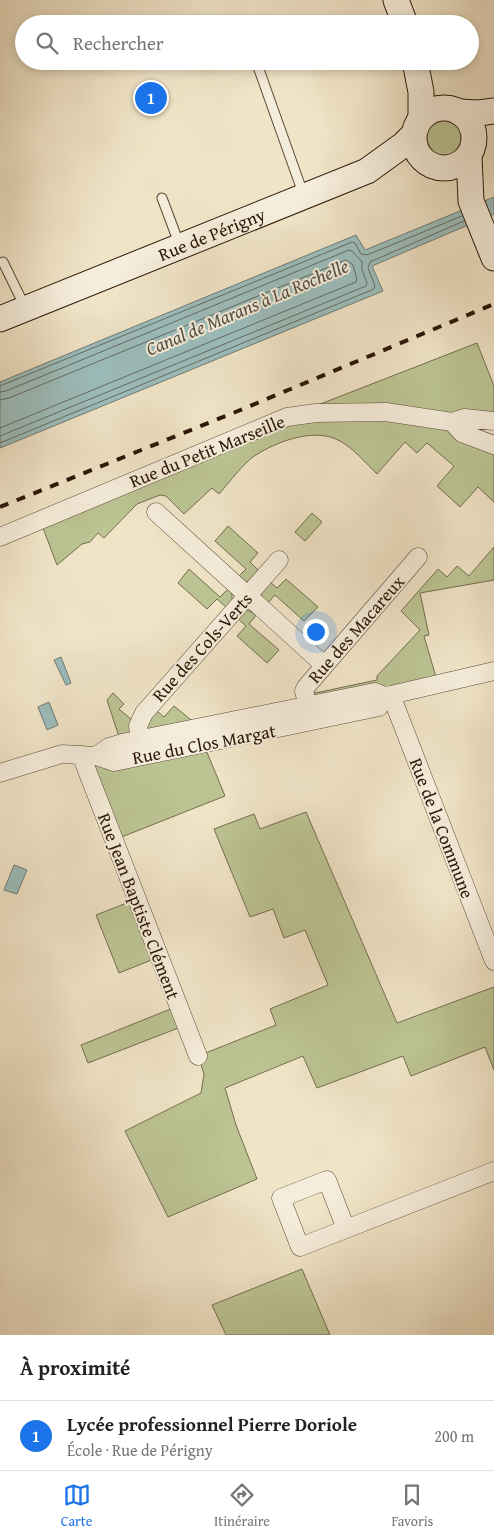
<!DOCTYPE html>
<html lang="fr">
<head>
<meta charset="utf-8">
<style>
	:root { --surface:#fff; --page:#f2f2f2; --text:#222; --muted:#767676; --line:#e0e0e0; --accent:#1a73e8 }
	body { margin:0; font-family:"Gentium Book Plus",serif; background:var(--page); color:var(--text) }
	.you { position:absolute; left:315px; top:631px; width:18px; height:18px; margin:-12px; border:4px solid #fff; border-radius:50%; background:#1a73e8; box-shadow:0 0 0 8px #1a73e833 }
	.badge { display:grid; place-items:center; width:32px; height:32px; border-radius:50%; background:var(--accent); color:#fff; font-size:16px; font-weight:700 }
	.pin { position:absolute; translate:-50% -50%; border:2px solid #fff; box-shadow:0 1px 5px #0006 }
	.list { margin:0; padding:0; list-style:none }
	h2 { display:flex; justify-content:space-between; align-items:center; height:65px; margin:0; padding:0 20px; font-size:21px }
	h2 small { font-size:16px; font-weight:400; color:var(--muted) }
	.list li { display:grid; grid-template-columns:32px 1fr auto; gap:15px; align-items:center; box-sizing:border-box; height:70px; padding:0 20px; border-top:1px solid var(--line) }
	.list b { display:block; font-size:19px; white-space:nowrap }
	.list p { margin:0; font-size:16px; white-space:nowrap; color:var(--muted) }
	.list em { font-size:16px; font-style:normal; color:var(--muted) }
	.icon { flex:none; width:28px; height:28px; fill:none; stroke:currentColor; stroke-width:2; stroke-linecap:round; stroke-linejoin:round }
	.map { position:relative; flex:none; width:494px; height:1335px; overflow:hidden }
	.search { position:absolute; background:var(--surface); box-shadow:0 2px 8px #0003; left:15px; right:15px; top:15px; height:55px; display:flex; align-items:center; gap:12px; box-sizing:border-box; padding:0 18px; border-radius:28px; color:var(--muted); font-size:19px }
	.sheet { height:135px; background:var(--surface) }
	nav { display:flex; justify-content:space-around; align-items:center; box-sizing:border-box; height:70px; border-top:1px solid var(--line); background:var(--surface); font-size:14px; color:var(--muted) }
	nav a { display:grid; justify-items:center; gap:2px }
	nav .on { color:var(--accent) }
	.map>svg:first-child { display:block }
	.green { fill:#bcc494; stroke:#746d4e }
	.water { fill:#9cbdbc; stroke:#6f7a74 }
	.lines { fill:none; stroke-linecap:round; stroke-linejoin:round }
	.shore { stroke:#646a62; stroke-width:1 }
	.lane-casing { stroke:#5d4a37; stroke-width:11 }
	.street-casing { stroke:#5d4a37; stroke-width:19 }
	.secondary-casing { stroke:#2c1607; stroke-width:27 }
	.lane { stroke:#f5eddb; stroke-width:9 }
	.street { stroke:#f5eddb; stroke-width:18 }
	.secondary { stroke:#f5eddb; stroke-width:25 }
	.rail { stroke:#2c1607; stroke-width:4; stroke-dasharray:9 9; stroke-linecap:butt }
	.labels { text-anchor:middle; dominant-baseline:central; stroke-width:4; stroke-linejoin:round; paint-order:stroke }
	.street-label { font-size:18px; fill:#2c1607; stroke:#f5eddb }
	.water-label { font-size:19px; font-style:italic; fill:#535046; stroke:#f5eddb }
</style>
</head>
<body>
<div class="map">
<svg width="494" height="1335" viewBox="0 0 494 1335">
	<rect width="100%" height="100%" fill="#f0e4c7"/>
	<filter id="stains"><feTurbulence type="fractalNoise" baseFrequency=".004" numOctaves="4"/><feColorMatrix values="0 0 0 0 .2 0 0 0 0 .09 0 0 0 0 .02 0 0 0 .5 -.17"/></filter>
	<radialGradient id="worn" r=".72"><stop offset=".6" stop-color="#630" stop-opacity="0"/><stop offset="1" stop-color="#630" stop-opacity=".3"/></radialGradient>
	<path class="green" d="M420 137a24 24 0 1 1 48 0a24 24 0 1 1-48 0Z
		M477,343L494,386V421L452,422L494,445V502L478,487L460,507L437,486L454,466L427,443L417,453L405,442L377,474C366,463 353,448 340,441C315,427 278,441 256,455C245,461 228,484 219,494L212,488L184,514L166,496L160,495L137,504L104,538L98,533L90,542L82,544L57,565L40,520L287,417Z
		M312,513L322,522L305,541L295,532Z
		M228,526L258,553L250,562L261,573L253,582L242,581L237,578L246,569L215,541Z
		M494,547V580L420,593L429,635L424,636L438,684L204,745L225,796L114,840L81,755L121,743L107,700L113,693L124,704L119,709L138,725L150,705L164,717L174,706L201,728L307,706L306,687L315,693L377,680V676L420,630L401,611L438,569L447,577L457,566L469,576Z
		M189,569L220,597L228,589L232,592V602L227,608L217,599L207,609L178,583Z
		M286,579L318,607L304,621L275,595L266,605L261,594L262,590L269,581L277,588Z
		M246,610L257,614L249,624L279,650L267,663L237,636L246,626L236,617Z
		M306,812L397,1023L494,987V1070L485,1047L411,1076L403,1056L317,1088L303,1056L225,1088L236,1125L257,1179L168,1217L125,1131L201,1093L204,1074L198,1056L276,1025L270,1009L328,985L305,930L284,938L273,909L250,917L214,829L254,814L260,829Z
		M137,899L159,957L119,973L96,915Z
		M178,1006L186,1025L88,1063L81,1045Z
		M302,1269L330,1335H226L212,1305Z"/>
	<path class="water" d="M494,197V214L372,266L383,291L0,448V382L356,235L365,250Z
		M61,657L71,683L66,685L54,660Z
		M49,702L58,725L47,730L38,707Z
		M14,865L27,870L17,894L4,890Z"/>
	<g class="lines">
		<path class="shore" d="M0,386L352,242L355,243L361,254L367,255L462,216
			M0,392L6,391L349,250L352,251L362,262V270L367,283L366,286L0,436
			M0,400L9,398L346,260L353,265L357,279L356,282L0,428
			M0,443L374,289L375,286L368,268L370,262L464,221"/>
		<defs>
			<path id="lane" d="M256,61L304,196
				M162,198L180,246
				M3,262L25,307"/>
			<path id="street" d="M452,422L462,433L494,445
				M156,512L324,665
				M0,537L287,417L316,413L386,412L452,422L464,418L494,421
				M391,695L494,961
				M311,718L304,691L306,687L418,557
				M140,740L138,726L144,713L279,560
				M81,755L198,1056
				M96,756L109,747L122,743L375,692L385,696L391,695L494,671
				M0,773L62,754L96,756L114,762L379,707L385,696
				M346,1229L327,1180L281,1198L300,1247L494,1171"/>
			<g id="secondary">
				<path d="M396,0L405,24"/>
				<path d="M415,61L421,92V118"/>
				<circle cx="444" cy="138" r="30"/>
				<path d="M459,112L479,113L494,111"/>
				<path d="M469,156L471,201L494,258"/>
				<path id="s1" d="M0,319L367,171L403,145L413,135"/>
			</g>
		</defs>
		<use href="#lane" class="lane-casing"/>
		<use href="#street" class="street-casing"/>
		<use href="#secondary" class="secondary-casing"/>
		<use href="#lane" class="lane"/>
		<use href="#street" class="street"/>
		<use href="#secondary" class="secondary"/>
		<path class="rail" d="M0,507L238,411L494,304"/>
	</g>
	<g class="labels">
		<g class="street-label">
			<text stroke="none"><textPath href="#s1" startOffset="228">Rue de Périgny</textPath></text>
			<text transform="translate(207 451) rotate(-22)">Rue du Petit Marseille</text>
			<text transform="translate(356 629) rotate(-49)">Rue des Macareux</text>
			<text transform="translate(202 647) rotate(-48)">Rue des Cols-Verts</text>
			<text transform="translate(204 744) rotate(-11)">Rue du Clos Margat</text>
			<text transform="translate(442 828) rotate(69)">Rue de la Commune</text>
			<text transform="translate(139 906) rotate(69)">Rue Jean Baptiste Clément</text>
		</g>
		<g class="water-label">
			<text transform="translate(247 307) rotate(-23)">Canal de Marans à La Rochelle</text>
		</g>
	</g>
	<rect width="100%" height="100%" filter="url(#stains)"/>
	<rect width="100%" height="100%" fill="url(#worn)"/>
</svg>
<div class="you"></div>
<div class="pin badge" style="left:151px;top:98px">1</div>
<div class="search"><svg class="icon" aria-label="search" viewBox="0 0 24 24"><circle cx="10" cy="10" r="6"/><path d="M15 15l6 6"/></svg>Rechercher</div>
</div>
<section class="sheet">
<h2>À proximité<small></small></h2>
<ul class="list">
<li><span class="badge">1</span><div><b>Lycée professionnel Pierre Doriole</b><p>École · Rue de Périgny</p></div><em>200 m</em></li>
</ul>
</section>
<nav>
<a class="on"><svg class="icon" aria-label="map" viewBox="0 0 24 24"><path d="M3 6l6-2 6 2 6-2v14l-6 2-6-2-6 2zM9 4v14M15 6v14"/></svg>Carte</a>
<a><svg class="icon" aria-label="directions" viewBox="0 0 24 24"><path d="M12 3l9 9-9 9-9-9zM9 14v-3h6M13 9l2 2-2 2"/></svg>Itinéraire</a>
<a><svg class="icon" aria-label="saved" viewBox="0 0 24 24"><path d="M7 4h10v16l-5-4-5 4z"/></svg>Favoris</a>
</nav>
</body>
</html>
